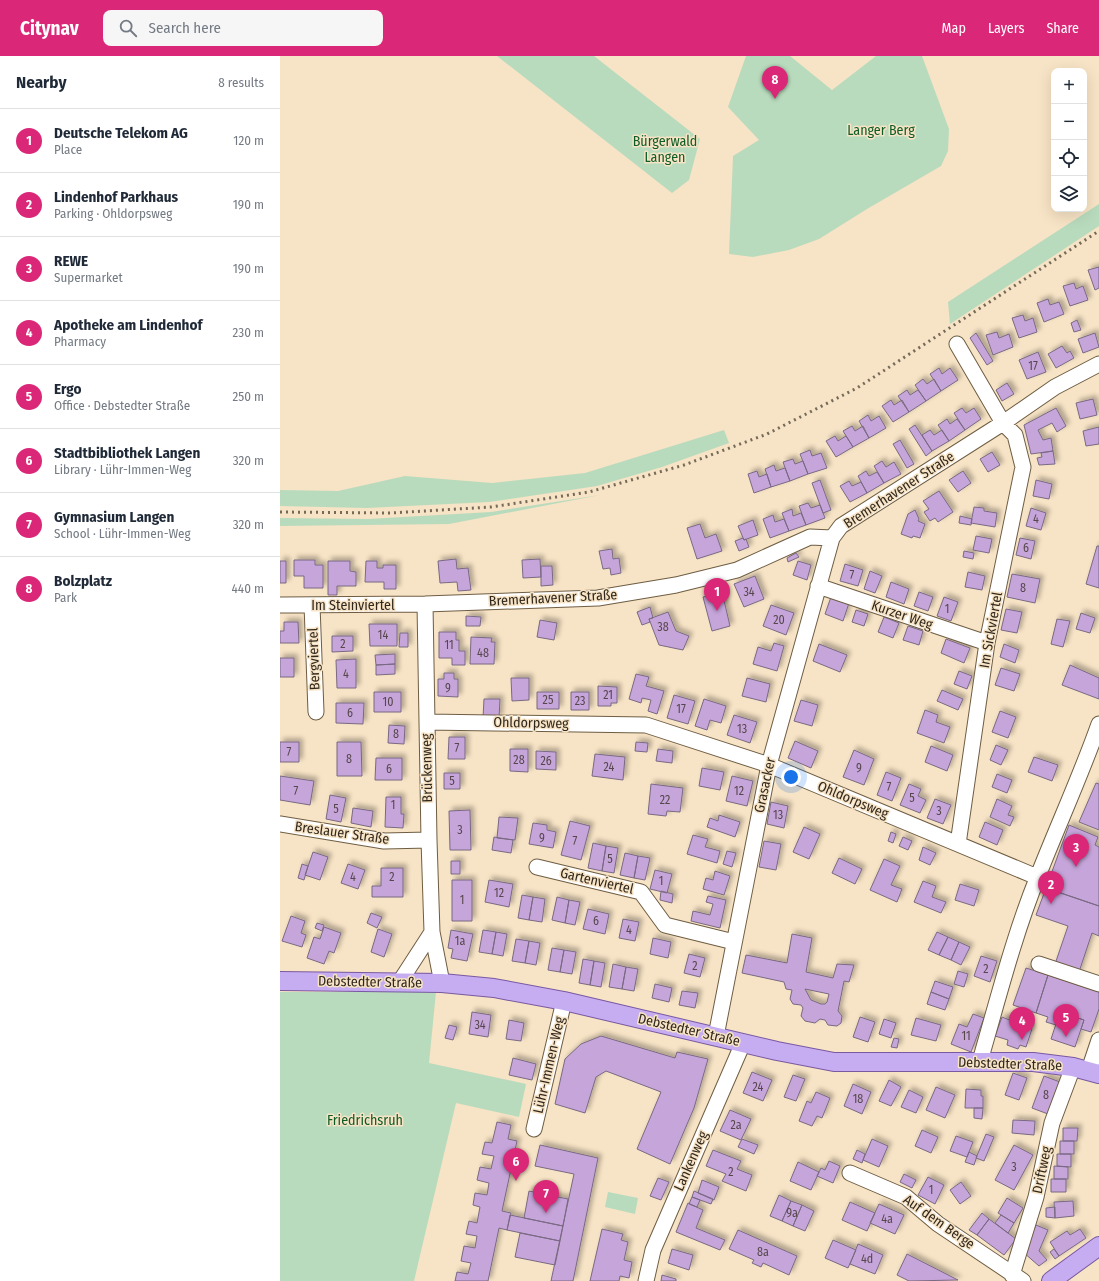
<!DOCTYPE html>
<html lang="en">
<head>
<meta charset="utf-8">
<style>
	:root { --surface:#fff; --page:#f6f6f7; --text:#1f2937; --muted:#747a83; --line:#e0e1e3; --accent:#db2777 }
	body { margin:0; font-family:"Fira Sans Condensed",sans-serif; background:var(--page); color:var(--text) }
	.controls { position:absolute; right:12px; top:12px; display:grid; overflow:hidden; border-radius:8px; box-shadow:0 4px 16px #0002 }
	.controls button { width:36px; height:36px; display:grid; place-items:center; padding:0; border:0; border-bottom:1px solid var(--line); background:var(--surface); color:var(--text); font:20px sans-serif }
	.you { position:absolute; left:511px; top:721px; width:14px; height:14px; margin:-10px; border:3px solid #fff; border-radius:50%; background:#1a73e8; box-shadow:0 0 0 6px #1a73e833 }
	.badge { display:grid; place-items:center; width:26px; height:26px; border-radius:50%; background:var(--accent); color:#fff; font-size:13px; font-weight:700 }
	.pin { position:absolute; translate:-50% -33px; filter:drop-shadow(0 1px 2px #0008) }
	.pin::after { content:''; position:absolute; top:21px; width:14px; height:12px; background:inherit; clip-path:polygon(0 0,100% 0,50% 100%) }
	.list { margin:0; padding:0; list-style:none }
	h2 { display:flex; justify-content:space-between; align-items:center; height:52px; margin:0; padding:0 16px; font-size:17px }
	h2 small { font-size:13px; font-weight:400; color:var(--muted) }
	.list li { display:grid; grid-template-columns:26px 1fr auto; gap:12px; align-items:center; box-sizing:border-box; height:64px; padding:0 16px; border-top:1px solid var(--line) }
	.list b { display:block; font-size:15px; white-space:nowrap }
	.list p { margin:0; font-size:13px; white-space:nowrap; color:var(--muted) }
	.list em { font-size:13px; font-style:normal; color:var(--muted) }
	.icon { flex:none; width:22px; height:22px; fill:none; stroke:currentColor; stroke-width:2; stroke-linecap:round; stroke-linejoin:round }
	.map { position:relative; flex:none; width:819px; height:1225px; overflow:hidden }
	header { display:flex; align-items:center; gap:24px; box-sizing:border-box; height:56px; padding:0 20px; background:var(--accent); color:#fff }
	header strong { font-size:19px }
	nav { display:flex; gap:22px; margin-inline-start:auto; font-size:14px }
	.search { width:280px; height:36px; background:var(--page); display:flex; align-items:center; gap:10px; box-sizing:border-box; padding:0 14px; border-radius:8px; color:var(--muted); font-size:15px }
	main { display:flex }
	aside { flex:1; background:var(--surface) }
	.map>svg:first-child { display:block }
	.green { fill:#b9dbbd }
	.building { fill:#c6a5da; stroke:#796983; fill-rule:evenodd; filter:url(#shadow) }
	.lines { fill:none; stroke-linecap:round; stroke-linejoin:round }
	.minor-casing { stroke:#6e5d43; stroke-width:17 }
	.major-casing { stroke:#7959a1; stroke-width:20 }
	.minor { stroke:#fff; stroke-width:15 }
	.major { stroke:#c6acf1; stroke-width:18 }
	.rail { stroke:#756958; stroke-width:3; stroke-dasharray:2 4; stroke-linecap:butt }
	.labels { text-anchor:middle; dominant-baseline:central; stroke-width:3; stroke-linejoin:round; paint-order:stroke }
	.number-label { font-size:12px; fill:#56474c }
	.park-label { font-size:14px; fill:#0d5c26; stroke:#f7e3c5 }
	.street-label { font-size:14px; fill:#30281d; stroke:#f7e3c5 }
</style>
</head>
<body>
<header>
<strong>Citynav</strong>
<div class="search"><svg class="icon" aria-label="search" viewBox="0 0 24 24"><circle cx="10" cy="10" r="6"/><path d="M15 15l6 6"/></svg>Search here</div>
<nav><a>Map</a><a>Layers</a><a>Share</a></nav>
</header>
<main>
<aside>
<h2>Nearby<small>8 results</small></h2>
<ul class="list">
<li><span class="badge">1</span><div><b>Deutsche Telekom AG</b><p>Place</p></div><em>120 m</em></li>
<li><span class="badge">2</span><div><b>Lindenhof Parkhaus</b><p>Parking · Ohldorpsweg</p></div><em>190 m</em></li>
<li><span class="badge">3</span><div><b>REWE</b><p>Supermarket</p></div><em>190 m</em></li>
<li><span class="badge">4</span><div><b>Apotheke am Lindenhof</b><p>Pharmacy</p></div><em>230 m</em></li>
<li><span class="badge">5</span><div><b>Ergo</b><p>Office · Debstedter Straße</p></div><em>250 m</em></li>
<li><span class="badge">6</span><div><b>Stadtbibliothek Langen</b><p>Library · Lühr-Immen-Weg</p></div><em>320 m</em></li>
<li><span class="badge">7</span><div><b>Gymnasium Langen</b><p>School · Lühr-Immen-Weg</p></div><em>320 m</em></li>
<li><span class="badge">8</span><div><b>Bolzplatz</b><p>Park</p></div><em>440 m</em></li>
</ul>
</aside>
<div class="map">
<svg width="819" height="1225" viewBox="0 0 819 1225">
	<defs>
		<filter id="shadow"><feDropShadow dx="3.5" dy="-3.5" stdDeviation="2" flood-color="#0004"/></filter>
	</defs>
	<rect width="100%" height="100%" fill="#f7e3c5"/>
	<path class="green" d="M217,0H314L420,83L409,124L392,137Z
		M466,0H510L552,34L596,0H642L669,73L668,95L661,110L587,153L539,183L509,194L473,201L449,198L453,100L479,84L448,51Z
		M819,148V170L670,268L668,246Z
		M444,374L449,387L382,411L317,430L209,446L87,452L0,450V434L58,435L125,420L212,427L305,417Z
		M320,439L169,468L0,470V462L88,463L211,456Z
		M0,936H156L149,1007L246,1028L239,1061L176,1047L134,1225H0Z
		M328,1136L358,1142L355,1158L325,1151Z"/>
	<path class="building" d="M819,211V232L815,234L808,214Z
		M794,227L796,233L803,230L808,244L790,250L783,230Z
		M768,243L770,249L779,246L784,258L764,266L757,247Z
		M743,259L745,265L753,262L757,276L739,282L732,262Z
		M797,264L801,274L794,276L791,267Z
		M717,276L719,282L729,278L733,291L713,299L706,279Z
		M696,277L713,305L707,309L690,282Z
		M815,277L819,291L803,297L798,283Z
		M782,290L787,297L790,295L794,302L776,312L768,298Z
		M758,296L766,316L747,323L739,304Z
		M659,312L662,318L670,312L678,324L661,335L650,318Z
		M643,323L647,328L654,323L661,335L646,345L635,329Z
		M727,327L734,338L722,345L716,334Z
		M627,334L630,339L638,334L646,345L629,356L618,340Z
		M813,343L817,359L800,363L796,347Z
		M611,344L614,349L622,344L629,356L613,366L602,350Z
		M682,352L686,357L694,352L701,363L685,374L674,357Z
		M776,352L786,370L777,376L772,367L758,374L763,384L771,382L773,395L751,398L744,369Z
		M588,359L591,365L599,360L606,372L589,382L579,365Z
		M667,363L670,368L677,363L685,374L669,385L658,369Z
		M635,369L652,395L646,400L629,373Z
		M572,370L575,375L583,370L589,382L573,391L563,375Z
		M819,371V388L806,390L803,375Z
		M650,374L654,379L662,374L669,385L652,395L642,379Z
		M555,380L558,385L566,380L573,391L556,401L546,385Z
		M620,384L634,408L627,412L613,388Z
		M530,394L532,400L541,397L547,412L528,418L520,398Z
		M773,395L775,408L759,409L757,402L762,401L761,397Z
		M712,396L720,409L708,416L700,403Z
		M513,403L515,408L523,405L528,418L510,425L503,406Z
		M602,405L606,411L614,406L621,418L604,427L594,410Z
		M494,409L496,415L505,412L510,425L491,431L485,413Z
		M477,415L479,421L487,418L491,431L474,437L468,418Z
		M586,415L589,420L597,416L604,427L587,437L578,420Z
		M683,415L691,427L678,436L669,424Z
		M540,424L551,454L543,457L532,427Z
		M756,424L772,428L769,443L753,440Z
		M569,425L572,430L581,426L587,437L570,446L560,430Z
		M659,435L673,456L658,466L655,462L650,465L644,456L649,453L643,445Z
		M528,447L531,452L540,449L545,462L526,469L519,450Z
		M694,451L704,452V455L717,457L715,471L691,467Z
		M751,452L766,457L761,474L746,470Z
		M512,453L513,460L521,457L526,469L509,475L502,457Z
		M635,454L639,463L638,465L645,468L640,482L633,480L632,482L621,478L628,458Z
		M493,459L495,466L504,463L509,475L490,482L483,463Z
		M680,460L692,463L691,469L679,467Z
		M473,464L478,479L464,484L458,470Z
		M420,468L425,482L436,478L442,495L417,503L407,472Z
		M696,480L712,483L709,497L693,494Z
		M463,482L464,484L466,483L469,491L459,495L455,485Z
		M740,482L755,485L751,503L736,499Z
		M817,490H819V532L806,528Z
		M332,493L333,503L339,502L341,517L331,519L330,512L323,513L319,495Z
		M684,495L694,497L693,503L683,501Z
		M516,497L519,501L508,506L507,502Z
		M176,503L177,513L188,512L191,534L178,535L177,526L160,527L158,505Z
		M260,503L261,521L243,522L242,504Z
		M14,504H35V509H43V532H24V520H14Z
		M0,505H6V527H0Z
		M48,505H70V515L76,516V530H57V539H48Z
		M86,505H97V512H103V509H116V533H104V526H85Z
		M518,505L531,509L527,524L513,519Z
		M565,508L583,514L578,530L560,525Z
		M261,510H272L273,529L261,530Z
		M590,515L602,520L595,537L584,533Z
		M688,516L705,520L702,534L685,531Z
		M732,518L760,523L755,547L727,541Z
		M475,520L484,543L464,551L454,528Z
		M611,526L629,533L624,548L606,541Z
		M442,536L450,570L432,575L423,541Z
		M639,536L653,541L648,555L634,550Z
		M551,541L569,547L563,565L545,558Z
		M664,541L678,546L671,565L657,560Z
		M491,549L514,557L506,579L483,570Z
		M370,551L373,562L369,563L370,566L362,569L357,556Z
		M726,553L742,556L737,577L721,574Z
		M576,554L588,558L584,570L572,566Z
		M388,556L396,575L409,580L403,594L379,589L369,563Z
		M801,557L815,562L810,577L796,573Z
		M186,560L201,561L200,570H186Z
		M604,561L619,567L613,582L598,576Z
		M777,563L790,565L783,591L771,588Z
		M260,564L277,567L274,584L257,581Z
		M4,566H18L19,587H0V575H4Z
		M89,568H117V590H90Z
		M628,570L643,575L639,589L623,584Z
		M159,576H176V584H179V595H185V609H172V602H159Z
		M120,577H128V591H119Z
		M52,580H73V595L52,596Z
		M191,581L212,582L211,586H215L214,608H190Z
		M666,583L690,592L684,607L661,597Z
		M494,587L504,590L497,615L473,608L478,591L491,595Z
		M539,588L567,599L560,616L533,605Z
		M724,588L739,594L735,607L720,601Z
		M115,598V608L96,609L95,599Z
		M0,602H14V621H0Z
		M76,603V632H57L56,604Z
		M115,608V618L96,619V609Z
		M790,609L819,622V643L782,629Z
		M721,612L740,618L734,635L715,629Z
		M679,615L692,620L687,633L674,628Z
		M164,617H174V623H178V641L158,640V623H164Z
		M356,618L369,621L366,630L384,635L377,658L368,655L371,644L362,642L361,647L349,643Z
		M231,622H249V644L232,645Z
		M467,622L490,628L486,646L462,640Z
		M318,630L337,631V647H331V650H318Z
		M662,634L683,643L678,654L657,645Z
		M94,636H121V656H94Z
		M257,636H279V653H257Z
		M291,636H309V654H291Z
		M394,639L415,645L408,668L387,662Z
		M204,643H220L219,662H203Z
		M424,643L446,650L441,667L430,664L427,674L415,670Z
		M521,644L538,649L532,670L514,665Z
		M56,647H84L83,668L56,667Z
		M645,654L658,659L656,666L670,671L664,687L637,677Z
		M720,655L736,661L728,682L712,676Z
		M454,659L477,666L470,687L447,679Z
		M109,669L125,670L124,688L108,687Z
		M169,681H185V703H168Z
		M515,685L538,695L531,712L508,702Z
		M0,686H19V706H0Z
		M57,686H81L82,720H57Z
		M356,686L368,687L367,696L355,695Z
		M716,689L728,694L721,709L710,704Z
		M651,690L673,699L667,715L645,706Z
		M230,693H248V716L230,715Z
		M378,693L393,695L392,707L376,705Z
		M574,694L594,703L584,729L563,721Z
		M256,695L276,696V714L256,713Z
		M315,698L345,701L343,724L312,720Z
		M754,701L778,709L772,725L748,716Z
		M96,702H122V724H95Z
		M422,712L444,716L440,734L419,730Z
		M606,716L621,722L612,745L597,739Z
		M164,717H180V733H164Z
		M717,718L732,724L727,737L712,731Z
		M0,720L34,725L30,749L0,744Z
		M452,720L473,725L467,750L446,745Z
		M816,727L819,728V774L799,766Z
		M371,728L403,732L400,756L387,755L386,760L368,758Z
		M629,728L641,733L638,740L646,744L640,757L620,749Z
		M50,739L66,742L61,766L46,763Z
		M106,741H121V758H124L123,772L105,771Z
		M655,743L671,749L663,768L647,762Z
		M717,743L732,750L728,759L734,761L730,770L710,761Z
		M491,746L508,750L504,772L487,768Z
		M73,752L93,755L91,771L71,767Z
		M190,754L191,794H170L169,755Z
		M439,759L460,766L455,781L427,771L430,762L438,765Z
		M219,761L238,762L235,784L217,782Z
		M290,765L310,770L301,804L281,799Z
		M705,766L723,774L717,789L699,781Z
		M253,767L267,769V774L276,776L273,792L249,788Z
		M789,769L818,781L815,789L819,791V850L766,832Z
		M524,771L540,778L529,803L513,796Z
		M611,776L616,778L613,787L608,785Z
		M413,779L428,783L425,791L440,795L437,807L407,798Z
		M214,781L233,784L231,797L212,794Z
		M623,781L632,785L628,794L619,790Z
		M484,785L501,788L496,814L479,811Z
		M313,787L326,790L322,815L308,812Z
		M326,790L338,792L334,817L322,815Z
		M643,791L656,797L650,809L639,804Z
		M447,795L456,797L452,811L443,808Z
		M33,796L48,801L40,824L25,819Z
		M345,797L358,800L354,822L340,819Z
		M358,800L370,802L365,824L354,822Z
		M559,802L582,813L575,828L552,817Z
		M604,803L620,810L611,829L622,833L617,846L590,834Z
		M171,805H180V818H171Z
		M22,808L28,810L24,824L18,822Z
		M68,808L85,814L78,833L61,827Z
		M101,812H123V841H92V830H101Z
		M375,814L392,818L387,837L370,833Z
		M435,815L450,820L444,839L423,833L426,822L433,824Z
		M172,824H192V865H172Z
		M209,824L233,828L229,851L205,846Z
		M643,825L656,830L652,841L666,846L661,857L634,846Z
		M680,828L699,834L694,850L675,844Z
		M766,832L819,850V880L812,877L798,919L774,911L788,870L756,859Z
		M381,835L393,838L392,847L380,844Z
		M242,839L253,841L249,864L238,862Z
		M428,840L446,844L440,872L411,865L413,855L430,859L433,848L426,846Z
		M253,841L265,843L262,866L249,864Z
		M277,841L289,844L285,867L272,864Z
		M289,844L300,846L295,869L285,867Z
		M308,853L329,858L325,878L303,873Z
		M91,857L102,861L97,872L87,867Z
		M11,860L25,865L21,877L26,879L22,891L2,885Z
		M343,863L359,866L355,885L339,882Z
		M37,867L44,869L42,875L35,872Z
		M44,871L61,877L54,897L49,895L44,908L27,902L34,881L40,883Z
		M98,873L112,878L104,901L91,896Z
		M171,874L193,878L187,905L171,902L173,893L168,892Z
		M203,874L216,876L212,898L199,896Z
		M216,876L227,878L223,900L212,898Z
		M657,876L668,881L659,899L648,894Z
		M512,878L532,882L526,916L553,922L557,908L574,909L569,926L564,925L558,955L562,960L561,967L557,970L548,969L545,964L540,963L535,967L525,965L521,960L523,952L521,949L513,948L510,943L512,934L506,933L504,926L462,917L466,899L507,907ZM525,933L549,938L547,946L545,948H541L531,944Z
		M668,881L679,886L671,904L659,899Z
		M373,882L391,886L388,902L370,898Z
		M236,883L249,885L245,907L232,905Z
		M249,885L260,887L256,909L245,907Z
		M679,886L690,891L681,909L671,904Z
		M272,892L284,894L280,916L268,914Z
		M284,894L296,896L292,918L280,916Z
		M409,898L425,902L420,921L404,917Z
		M701,900L717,905L710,926L694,920Z
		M303,903L314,905L310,929L299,927Z
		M314,905L325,907L321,931L310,929Z
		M333,908L346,911L342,933L329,931Z
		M346,911L358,913L354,935L342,933Z
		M746,912L768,919L756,957L733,949Z
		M678,915L688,918L684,931L674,928Z
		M768,919L819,936V953L811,976L801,973L804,964L780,956L776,969L766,966L768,961L756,957Z
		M655,925L673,931L669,943L651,936Z
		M375,928L392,932L389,946L372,942Z
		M402,935L418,937L415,952L399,949Z
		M651,936L669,943L665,954L647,948Z
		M192,956L211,959L208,981L189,978Z
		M780,956L804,964L795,991L771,983Z
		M693,958L704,962L691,996L671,988L679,968L687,971Z
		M580,961L595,966L588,986L573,981Z
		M722,961L752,973L746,991L740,989L738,993L727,989L728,984L715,980Z
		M636,962L661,969L656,985L631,979Z
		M604,963L616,967L611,982L599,978Z
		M229,964L244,967L241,985L226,983Z
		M169,969L177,971L173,984L165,982Z
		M321,980L395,1002L397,996L428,1003L414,1052L390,1108L357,1093L381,1036L326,1015L316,1021L305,1057L275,1048L285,1003L301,988Z
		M614,982L619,983L617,992L611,991Z
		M233,1002L256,1008L252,1024L229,1019Z
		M472,1016L492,1024L483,1045L463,1037Z
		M733,1017L747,1022L739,1044L725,1039Z
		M513,1019L525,1023L516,1045L504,1041Z
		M764,1020L780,1026L768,1058L752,1052Z
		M609,1024L621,1031L611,1050L599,1045Z
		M573,1028L591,1036L582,1058L564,1050Z
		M656,1031L675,1039L665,1062L646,1054Z
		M686,1033L701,1034V1040H703V1052H685Z
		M629,1034L643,1041L636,1057L621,1051Z
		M536,1036L550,1042L542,1062L537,1060L532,1070L519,1065L527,1045L531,1047Z
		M694,1052H703L702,1063L694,1062Z
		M450,1054L471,1063L461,1084L440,1075Z
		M733,1064L755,1065L754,1079L732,1077Z
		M217,1066L231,1069L228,1083L237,1085L222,1155L231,1157L227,1174L219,1172L208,1225H175L177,1216L188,1218L191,1207L181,1205L184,1190L195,1192L197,1180L186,1178L189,1165L197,1167L200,1151L193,1149L195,1137L207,1139L209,1127L197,1124L200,1111L211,1113L214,1100L202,1098L205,1086L212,1087Z
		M783,1072H798L797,1085H783Z
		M642,1074L658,1081L651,1097L635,1090Z
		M706,1078L714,1081L704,1105L696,1102Z
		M676,1080L693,1086L687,1101L670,1095Z
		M462,1083L478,1089L474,1098L458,1091Z
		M592,1083L608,1090L599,1111L583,1104Z
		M780,1085H794V1098H780Z
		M260,1089L318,1102L293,1225H271L294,1118L255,1110Z
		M734,1089L753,1099L734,1134L715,1124Z
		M433,1094L461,1105L457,1113L472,1119L466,1135L442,1125L446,1118L426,1110Z
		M577,1094L585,1098L582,1107L573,1103Z
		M689,1096L697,1100L694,1109L685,1106Z
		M777,1098H791V1111L777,1110Z
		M549,1105L560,1110L553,1127L537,1120L541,1112L545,1114Z
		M518,1106L539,1116L531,1134L510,1125Z
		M774,1110L788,1111V1123H774Z
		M624,1118L636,1124L632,1132L620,1126Z
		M648,1121L664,1129L655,1148L638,1139Z
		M378,1122L389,1126L381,1144L370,1140Z
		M771,1123H786V1136H771Z
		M422,1124L439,1131L434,1144L418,1137Z
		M681,1126L691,1140L680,1148L670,1134Z
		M249,1135L288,1143L283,1170L244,1162Z
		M414,1135L433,1143L431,1148L412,1141Z
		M499,1139L511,1145L502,1165L490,1160Z
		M412,1141L420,1144L417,1151L409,1148Z
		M727,1142L743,1152L734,1167L718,1157Z
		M511,1145L522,1149L513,1170L502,1165Z
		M793,1145L794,1160L775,1162L774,1146Z
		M570,1146L595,1157L587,1175L562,1164Z
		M408,1147L423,1154L416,1172L445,1184L440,1194L396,1176Z
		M599,1148L624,1159L615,1178L590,1167Z
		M522,1149L534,1155L525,1175L513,1170Z
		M775,1151V1162L766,1161V1152Z
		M702,1157L709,1163L697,1179L689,1174Z
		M230,1159L283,1170L280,1185L227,1174Z
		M721,1159L734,1167L728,1177L715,1167Z
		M709,1163L736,1183L724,1199L697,1179Z
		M756,1169L768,1174L759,1195L767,1204L759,1210L743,1196Z
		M322,1173L343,1178L341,1184L348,1186L344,1204L352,1206L349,1222L340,1220L339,1225H310Z
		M800,1173L806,1182L779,1200L770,1186L787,1175L790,1179Z
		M458,1174L517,1200L509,1219L483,1207L481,1211L472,1207L474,1204L449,1193Z
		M240,1177L280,1185L275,1209L235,1201Z
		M553,1184L576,1194L568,1212L545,1202Z
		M578,1188L603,1199L595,1218L570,1208Z
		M392,1193L413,1199L409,1214L388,1207Z
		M774,1193L779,1200L775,1203L770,1196Z
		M627,1198L678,1224L629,1225L617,1219Z
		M382,1219L396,1223V1225H381Z"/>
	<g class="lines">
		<defs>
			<path id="minor" d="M677,288L723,367L735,379L743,411L707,587L678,788
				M538,530L707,587
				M145,548L149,784L152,876L162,927
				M0,549L145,548L318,542L396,529L457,514L530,481L552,482
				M32,549L36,656
				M147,666L366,669L489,709L757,821
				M0,768L104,785L149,784
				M257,811L361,836L385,869L454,886
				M759,908L819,928
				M119,927L152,876
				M436,980L489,709L552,482L561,470L723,367L775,331L819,308
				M700,1005C718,943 734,879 758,820C778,769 801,719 819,668
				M809,1014L819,984
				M254,1073L284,945
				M570,1117L626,1141L658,1168L743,1225
				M732,1219L756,1141L772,1067L793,1011
				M366,1225L373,1194L463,987"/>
			<path id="major" d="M0,925L162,927L214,932L284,945L497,995L554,1006H753L793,1011L819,1018
				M771,1225L819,1190"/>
		</defs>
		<use href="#minor" class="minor-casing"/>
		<use href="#major" class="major-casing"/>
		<use href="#minor" class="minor"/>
		<use href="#major" class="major"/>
		<path class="rail" d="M0,456L111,457L211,451L309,436L404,409L487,378L577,332L819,175"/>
	</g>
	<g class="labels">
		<g class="number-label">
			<text x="753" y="310">17</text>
			<text x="756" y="463">4</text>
			<text x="746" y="492">6</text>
			<text x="572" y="519">7</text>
			<text x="743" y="532">8</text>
			<text x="469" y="536">34</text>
			<text x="667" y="553">1</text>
			<text x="499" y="564">20</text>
			<text x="383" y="571">38</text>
			<text x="103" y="579">14</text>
			<text x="63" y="588">2</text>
			<text x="169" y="589">11</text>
			<text x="203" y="597">48</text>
			<text x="66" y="618">4</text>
			<text x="168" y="632">9</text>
			<text x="328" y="639">21</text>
			<text x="268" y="644">25</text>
			<text x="300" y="645">23</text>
			<text x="108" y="646">10</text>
			<text x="401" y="653">17</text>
			<text x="70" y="657">6</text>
			<text x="462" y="673">13</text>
			<text x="116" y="678">8</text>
			<text x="177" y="692">7</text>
			<text x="9" y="696">7</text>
			<text x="69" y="703">8</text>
			<text x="239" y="704">28</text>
			<text x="266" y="705">26</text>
			<text x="329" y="711">24</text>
			<text x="579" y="712">9</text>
			<text x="109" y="713">6</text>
			<text x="172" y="725">5</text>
			<text x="609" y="731">7</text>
			<text x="16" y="735">7</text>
			<text x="459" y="735">12</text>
			<text x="632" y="742">5</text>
			<text x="385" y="744">22</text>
			<text x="113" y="749">1</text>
			<text x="56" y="753">5</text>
			<text x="659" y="755">3</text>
			<text x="498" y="759">13</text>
			<text x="180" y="774">3</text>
			<text x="262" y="782">9</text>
			<text x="295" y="785">7</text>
			<text x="330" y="803">5</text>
			<text x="73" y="821">4</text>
			<text x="112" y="821">2</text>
			<text x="381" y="825">1</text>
			<text x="219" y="837">12</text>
			<text x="182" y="844">1</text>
			<text x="316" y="865">6</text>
			<text x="349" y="874">4</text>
			<text x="180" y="885">1a</text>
			<text x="415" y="910">2</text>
			<text x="706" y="913">2</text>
			<text x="200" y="969">34</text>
			<text x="686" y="980">11</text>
			<text x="478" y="1031">24</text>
			<text x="766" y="1039">8</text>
			<text x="578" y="1043">18</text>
			<text x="456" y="1069">2a</text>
			<text x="734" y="1111">3</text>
			<text x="451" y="1116">2</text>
			<text x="651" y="1134">1</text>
			<text x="512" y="1157">9a</text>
			<text x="607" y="1163">4a</text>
			<text x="483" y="1196">8a</text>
			<text x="587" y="1203">4d</text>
		</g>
		<g class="park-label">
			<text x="601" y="74">Langer Berg</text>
			<text x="385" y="85">Bürgerwald<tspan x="385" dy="16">Langen</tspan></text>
			<text x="85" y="1064">Friedrichsruh</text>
		</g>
		<g class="street-label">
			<text transform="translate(619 434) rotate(-33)">Bremerhavener Straße</text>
			<text transform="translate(273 542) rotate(-3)">Bremerhavener Straße</text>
			<text x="73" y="549">Im Steinviertel</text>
			<text transform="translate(622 559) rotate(19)">Kurzer Weg</text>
			<text transform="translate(711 574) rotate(-80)">Im Sickviertel</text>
			<text transform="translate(34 603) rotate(-92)">Bergviertel</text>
			<text transform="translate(251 667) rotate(1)">Ohldorpsweg</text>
			<text transform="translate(147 712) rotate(-91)">Brückenweg</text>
			<text transform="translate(485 729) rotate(-78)">Grasacker</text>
			<text transform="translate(573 744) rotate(23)">Ohldorpsweg</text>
			<text transform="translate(62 777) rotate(8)">Breslauer Straße</text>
			<text transform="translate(317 825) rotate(13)">Gartenviertel</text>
			<text transform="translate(90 926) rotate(1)">Debstedter Straße</text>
			<text transform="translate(409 974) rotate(13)">Debstedter Straße</text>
			<text transform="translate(730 1008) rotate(2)">Debstedter Straße</text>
			<text transform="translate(269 1009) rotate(-77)">Lühr-Immen-Weg</text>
			<text transform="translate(411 1105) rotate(-66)">Lankenweg</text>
			<text transform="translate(762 1114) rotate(-78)">Driftweg</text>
			<text transform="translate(659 1166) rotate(35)">Auf dem Berge</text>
		</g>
	</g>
</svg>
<div class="controls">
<button>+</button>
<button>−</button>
<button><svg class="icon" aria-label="locate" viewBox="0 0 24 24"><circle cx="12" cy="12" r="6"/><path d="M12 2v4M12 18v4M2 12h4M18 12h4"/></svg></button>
<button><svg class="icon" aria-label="layers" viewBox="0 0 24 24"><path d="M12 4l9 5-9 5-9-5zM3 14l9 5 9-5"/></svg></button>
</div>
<div class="you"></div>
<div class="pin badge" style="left:437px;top:555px">1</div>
<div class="pin badge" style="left:771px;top:848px">2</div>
<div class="pin badge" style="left:796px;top:811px">3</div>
<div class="pin badge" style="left:742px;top:984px">4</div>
<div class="pin badge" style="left:786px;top:981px">5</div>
<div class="pin badge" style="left:236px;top:1125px">6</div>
<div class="pin badge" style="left:266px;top:1157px">7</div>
<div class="pin badge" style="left:495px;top:43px">8</div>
</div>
</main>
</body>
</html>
